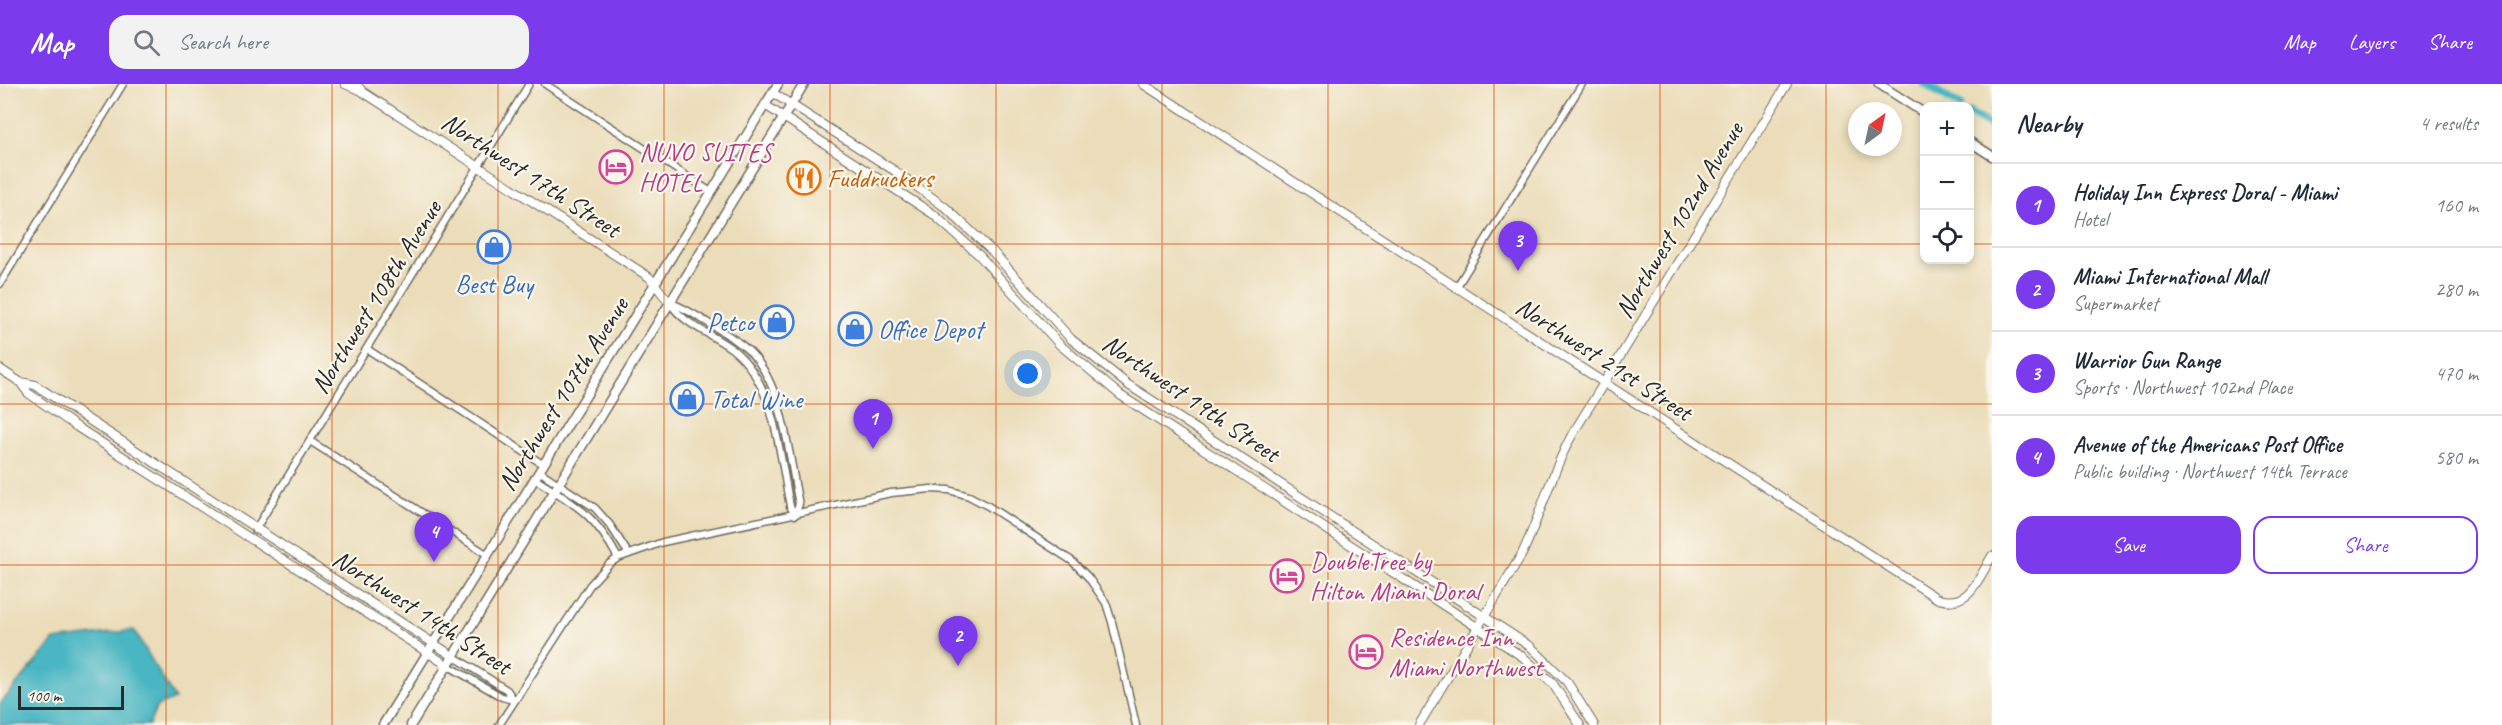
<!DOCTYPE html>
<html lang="en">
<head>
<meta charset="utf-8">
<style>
	:root { --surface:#fff; --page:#f2f2f3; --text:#1f2937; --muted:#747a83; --line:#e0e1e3; --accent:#7c3aed }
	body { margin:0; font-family:Caveat,sans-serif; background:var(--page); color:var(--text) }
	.controls { position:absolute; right:18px; top:18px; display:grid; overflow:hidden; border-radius:12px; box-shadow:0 3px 9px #0003 }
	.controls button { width:54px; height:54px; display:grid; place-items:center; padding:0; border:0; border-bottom:2px solid var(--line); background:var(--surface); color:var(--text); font:30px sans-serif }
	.compass { position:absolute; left:1848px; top:18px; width:54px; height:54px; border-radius:50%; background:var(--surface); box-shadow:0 3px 9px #0003; rotate:33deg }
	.scale { position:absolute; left:18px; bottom:15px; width:106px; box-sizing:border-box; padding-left:6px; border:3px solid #2b2b2b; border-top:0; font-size:16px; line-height:21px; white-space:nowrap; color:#2b2b2b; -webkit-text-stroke:4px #fbf7ec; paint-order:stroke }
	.you { position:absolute; left:1028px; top:290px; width:21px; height:21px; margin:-15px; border:4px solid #fff; border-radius:50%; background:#1a73e8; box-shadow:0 0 0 9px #1a73e833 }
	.badge { display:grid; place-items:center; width:39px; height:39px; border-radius:50%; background:var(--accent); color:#fff; font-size:20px; font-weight:700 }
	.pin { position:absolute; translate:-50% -50px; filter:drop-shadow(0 2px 3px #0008) }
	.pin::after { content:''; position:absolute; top:32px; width:21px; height:18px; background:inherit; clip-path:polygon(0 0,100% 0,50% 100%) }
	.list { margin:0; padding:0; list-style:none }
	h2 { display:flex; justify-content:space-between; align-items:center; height:78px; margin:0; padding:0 24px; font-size:26px }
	h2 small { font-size:20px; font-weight:400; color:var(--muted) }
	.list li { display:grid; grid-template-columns:39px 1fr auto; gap:18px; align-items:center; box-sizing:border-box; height:84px; padding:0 24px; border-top:2px solid var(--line) }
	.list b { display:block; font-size:22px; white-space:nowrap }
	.list p { margin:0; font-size:20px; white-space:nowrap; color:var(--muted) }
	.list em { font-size:20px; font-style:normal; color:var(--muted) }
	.actions { display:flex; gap:12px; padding:18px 24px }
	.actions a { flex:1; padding:14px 0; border:2px solid var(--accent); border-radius:18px; text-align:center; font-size:21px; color:var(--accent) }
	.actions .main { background:var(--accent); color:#fff }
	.icon { flex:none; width:33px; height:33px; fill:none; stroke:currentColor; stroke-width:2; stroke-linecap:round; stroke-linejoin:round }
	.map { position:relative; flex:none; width:1992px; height:641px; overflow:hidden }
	header { display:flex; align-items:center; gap:36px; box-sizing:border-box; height:84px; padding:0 30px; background:var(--accent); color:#fff }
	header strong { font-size:28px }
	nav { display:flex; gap:33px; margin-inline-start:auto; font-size:21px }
	.search { width:420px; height:54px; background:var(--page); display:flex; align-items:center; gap:15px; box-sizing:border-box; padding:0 21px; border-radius:18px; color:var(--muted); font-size:22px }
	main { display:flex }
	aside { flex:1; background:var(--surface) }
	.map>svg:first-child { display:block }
	.water { fill:#48b6c3; stroke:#3a7077; stroke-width:1.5 }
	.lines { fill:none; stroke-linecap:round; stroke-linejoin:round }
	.canal { stroke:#48b6c3; stroke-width:8 }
	.minor-casing { stroke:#6e695d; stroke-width:9 }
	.tertiary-casing { stroke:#6e695d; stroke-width:10 }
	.secondary-casing { stroke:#6e695d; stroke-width:11 }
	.minor { stroke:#fff; stroke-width:6 }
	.tertiary { stroke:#fff; stroke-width:8 }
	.secondary { stroke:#fff; stroke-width:8 }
	.grid { fill:none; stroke:#d5540f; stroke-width:1.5; stroke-opacity:0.55 }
	.labels { text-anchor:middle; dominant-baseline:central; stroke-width:4.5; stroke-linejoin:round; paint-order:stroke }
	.hotel-label { font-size:26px; fill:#b23c85; stroke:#fbf7ec; text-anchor:start }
	.street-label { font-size:26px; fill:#2b2b2b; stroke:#fbf7ec }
	.food-label { font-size:26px; fill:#c56008; stroke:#fbf7ec; text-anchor:start }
	.shop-label { font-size:26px; fill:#366cbe; stroke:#fbf7ec; text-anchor:start }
</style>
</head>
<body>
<header>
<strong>Map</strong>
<div class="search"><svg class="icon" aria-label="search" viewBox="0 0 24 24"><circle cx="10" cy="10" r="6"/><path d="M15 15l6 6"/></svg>Search here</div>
<nav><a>Map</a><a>Layers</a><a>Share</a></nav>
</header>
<main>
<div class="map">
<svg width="1992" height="641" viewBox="0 0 1992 641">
	<rect width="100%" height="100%" fill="#fbf7ec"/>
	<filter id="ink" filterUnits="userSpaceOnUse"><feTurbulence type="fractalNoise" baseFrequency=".0167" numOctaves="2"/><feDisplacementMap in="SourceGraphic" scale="12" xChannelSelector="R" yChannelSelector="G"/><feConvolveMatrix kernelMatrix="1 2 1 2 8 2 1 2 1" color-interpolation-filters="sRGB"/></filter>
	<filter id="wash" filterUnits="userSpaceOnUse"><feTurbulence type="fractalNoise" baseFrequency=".008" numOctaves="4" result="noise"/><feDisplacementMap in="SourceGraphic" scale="24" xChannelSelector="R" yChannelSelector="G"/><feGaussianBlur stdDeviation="1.35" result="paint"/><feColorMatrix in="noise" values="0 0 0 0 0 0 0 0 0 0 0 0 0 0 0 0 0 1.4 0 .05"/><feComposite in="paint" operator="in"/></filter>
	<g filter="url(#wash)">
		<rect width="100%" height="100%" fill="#ebddba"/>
		<path class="water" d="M134,546L175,615L157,622L149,641H0V620L54,556Z"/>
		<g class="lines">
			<path class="canal" d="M1925,0L1960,22
				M1970,29L1992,43"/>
		</g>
	</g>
	<g filter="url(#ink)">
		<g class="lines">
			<defs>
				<path id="minor" d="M545,0L711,108
					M0,200L123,0
					M1456,204L1582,0
					M669,218C685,224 699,233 713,242C727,250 740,258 751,269C784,303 789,374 799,420L795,431
					M670,219C684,241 711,249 732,265C776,299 779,370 790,422L795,431
					M367,265L544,381
					M310,357L488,471
					M539,387L595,424L610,441L628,469
					M535,395C576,421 594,429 618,474
					M255,446L529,0
					M453,572L507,606L514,616
					M447,581L502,613L513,616
					M499,641L590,501L609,480L618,474L663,458L891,409L931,405L949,406L969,412L988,422L1072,477L1088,493L1106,519L1112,538L1136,641"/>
				<path id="tertiary" d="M345,0L362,7
					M356,0L363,8L649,193L669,218
					M1143,0L1938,515C1970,524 1978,495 1992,472
					M773,9L895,87L945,123L993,168L1071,255L1127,300L1531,563L1567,598L1594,641
					M765,21L933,130L979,171L1060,261L1120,311L1523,573L1553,600L1580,641
					M0,285L20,298L35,301L453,572
					M20,298L28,309L77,343L447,581
					M1419,641L1522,470C1541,430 1551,389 1572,351L1787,0"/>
				<path id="secondary" d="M1879,0L1924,29
					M1970,58L1992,72
					M383,641L778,0
					M411,641L804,0"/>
			</defs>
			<use href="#minor" class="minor-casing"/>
			<use href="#tertiary" class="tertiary-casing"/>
			<use href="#secondary" class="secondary-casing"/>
			<use href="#minor" class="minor"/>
			<use href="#tertiary" class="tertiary"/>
			<use href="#secondary" class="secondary"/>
		</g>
	</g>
	<path class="grid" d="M166,0V641M332,0V641M498,0V641M664,0V641M830,0V641M996,0V641M1162,0V641M1328,0V641M1494,0V641M1660,0V641M1826,0V641M0,160H1924M1970,160H1992M0,320H1992M0,481H1992"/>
	<defs>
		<symbol id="hotel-ring" viewBox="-11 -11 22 22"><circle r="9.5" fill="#fbf7ec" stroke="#d1479c" stroke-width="1.5"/><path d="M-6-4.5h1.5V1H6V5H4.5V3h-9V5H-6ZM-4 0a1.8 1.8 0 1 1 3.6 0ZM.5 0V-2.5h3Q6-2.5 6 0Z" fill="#d1479c"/></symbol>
		<symbol id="restaurant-ring" viewBox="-11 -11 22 22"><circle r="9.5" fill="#fbf7ec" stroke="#e8710a" stroke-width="1.5"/><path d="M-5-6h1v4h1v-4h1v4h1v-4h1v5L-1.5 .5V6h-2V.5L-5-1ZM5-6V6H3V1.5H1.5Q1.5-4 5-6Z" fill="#e8710a"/></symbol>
		<symbol id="shop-ring" viewBox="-11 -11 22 22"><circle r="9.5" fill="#fbf7ec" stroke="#3f7fe0" stroke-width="1.5"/><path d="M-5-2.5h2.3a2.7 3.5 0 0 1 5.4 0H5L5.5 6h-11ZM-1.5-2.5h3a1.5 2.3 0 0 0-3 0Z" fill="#3f7fe0"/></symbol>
	</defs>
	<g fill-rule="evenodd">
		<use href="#hotel-ring" x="597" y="64" width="38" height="38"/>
		<use href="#restaurant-ring" x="785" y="75" width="38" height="38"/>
		<use href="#shop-ring" x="475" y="144" width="38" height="38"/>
		<use href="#shop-ring" x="758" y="219" width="38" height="38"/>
		<use href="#shop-ring" x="836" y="226" width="38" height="38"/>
		<use href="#shop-ring" x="668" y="296" width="38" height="38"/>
		<use href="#hotel-ring" x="1268" y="473" width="38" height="38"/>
		<use href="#hotel-ring" x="1347" y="549" width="38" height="38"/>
	</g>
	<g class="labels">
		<g class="hotel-label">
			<text x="639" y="68">NUVO SUITES<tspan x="639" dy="30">HOTEL</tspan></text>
			<text x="1310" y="477">DoubleTree by<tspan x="1310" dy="30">Hilton Miami Doral</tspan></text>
			<text x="1389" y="553">Residence Inn<tspan x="1389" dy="30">Miami Northwest</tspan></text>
		</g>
		<g class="street-label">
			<text transform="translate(531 91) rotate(33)">Northwest 17th Street</text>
			<text transform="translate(1679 136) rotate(-59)">Northwest 102nd Avenue</text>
			<text transform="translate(376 213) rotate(-58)">Northwest 108th Avenue</text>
			<text transform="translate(1604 275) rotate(33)">Northwest 21st Street</text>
			<text transform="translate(563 310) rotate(-58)">Northwest 107th Avenue</text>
			<text transform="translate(1191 314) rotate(34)">Northwest 19th Street</text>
			<text transform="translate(422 528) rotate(33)">Northwest 14th Street</text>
		</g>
		<g class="food-label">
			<text x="827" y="94">Fuddruckers</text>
		</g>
		<g class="shop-label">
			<text x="494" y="200" text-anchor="middle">Best Buy</text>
			<text x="754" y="238" text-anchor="end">Petco</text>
			<text x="878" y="245">Office Depot</text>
			<text x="710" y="315">Total Wine</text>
		</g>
	</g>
</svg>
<div class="controls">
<button>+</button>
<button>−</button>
<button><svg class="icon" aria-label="locate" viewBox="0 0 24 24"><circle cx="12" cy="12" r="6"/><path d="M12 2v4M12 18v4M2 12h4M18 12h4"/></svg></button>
</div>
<svg class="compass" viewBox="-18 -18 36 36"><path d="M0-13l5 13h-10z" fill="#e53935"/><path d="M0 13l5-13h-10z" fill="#747a83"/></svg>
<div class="scale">100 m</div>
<div class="you"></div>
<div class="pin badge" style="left:873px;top:365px">1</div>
<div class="pin badge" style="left:958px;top:582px">2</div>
<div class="pin badge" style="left:1518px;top:187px">3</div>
<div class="pin badge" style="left:434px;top:478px">4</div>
</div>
<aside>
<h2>Nearby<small>4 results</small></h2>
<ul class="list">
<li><span class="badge">1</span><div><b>Holiday Inn Express Doral - Miami</b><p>Hotel</p></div><em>160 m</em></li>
<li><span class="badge">2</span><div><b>Miami International Mall</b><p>Supermarket</p></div><em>280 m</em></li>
<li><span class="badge">3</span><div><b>Warrior Gun Range</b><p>Sports · Northwest 102nd Place</p></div><em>470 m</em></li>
<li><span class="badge">4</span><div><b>Avenue of the Americans Post Office</b><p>Public building · Northwest 14th Terrace</p></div><em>580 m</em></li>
</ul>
<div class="actions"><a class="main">Save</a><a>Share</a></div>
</aside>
</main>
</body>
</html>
